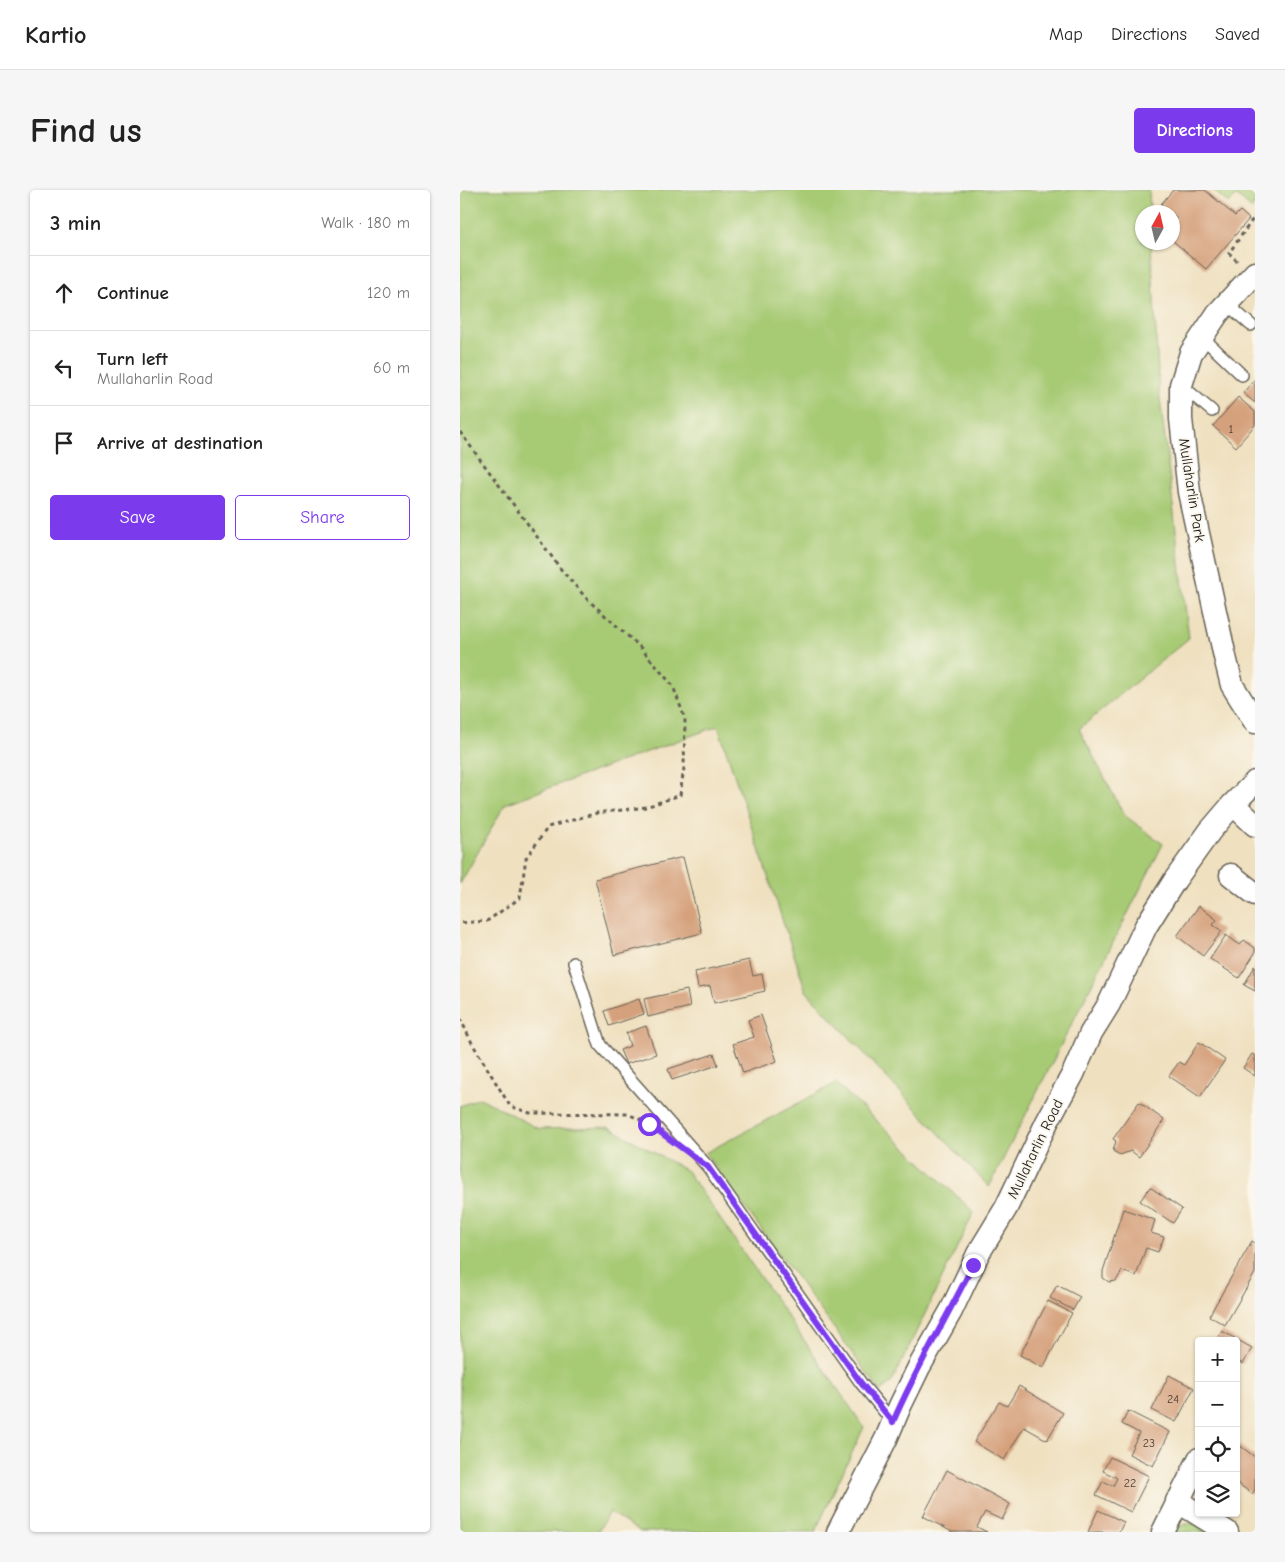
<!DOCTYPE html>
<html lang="en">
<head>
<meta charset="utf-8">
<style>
	:root { --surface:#fff; --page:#f6f6f6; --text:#222; --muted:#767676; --line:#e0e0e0; --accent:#7c3aed }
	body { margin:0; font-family:"Comic Neue",sans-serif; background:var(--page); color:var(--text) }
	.controls { position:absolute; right:15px; bottom:15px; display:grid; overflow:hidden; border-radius:5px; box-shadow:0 1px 4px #0004 }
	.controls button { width:45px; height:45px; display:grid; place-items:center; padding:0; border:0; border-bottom:1px solid var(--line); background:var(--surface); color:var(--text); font:25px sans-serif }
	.compass { position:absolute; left:675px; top:15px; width:45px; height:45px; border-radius:50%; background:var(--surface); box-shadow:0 1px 4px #0004; rotate:8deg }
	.stop { position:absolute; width:15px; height:15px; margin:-11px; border:4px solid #7c3aed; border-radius:50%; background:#fff }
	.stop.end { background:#7c3aed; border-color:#fff; box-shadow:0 1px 5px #0008 }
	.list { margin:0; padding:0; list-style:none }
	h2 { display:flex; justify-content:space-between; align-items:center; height:65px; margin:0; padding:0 20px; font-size:21px }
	h2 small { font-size:16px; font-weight:400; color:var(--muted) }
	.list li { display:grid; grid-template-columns:32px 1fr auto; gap:15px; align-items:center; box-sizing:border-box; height:75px; padding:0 20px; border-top:1px solid var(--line) }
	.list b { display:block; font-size:19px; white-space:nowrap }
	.list p { margin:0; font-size:16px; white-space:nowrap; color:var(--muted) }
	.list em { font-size:16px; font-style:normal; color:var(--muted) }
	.actions { display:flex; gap:10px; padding:15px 20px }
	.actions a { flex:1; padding:11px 0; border:1px solid var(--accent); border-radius:5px; text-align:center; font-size:18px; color:var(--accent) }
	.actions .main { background:var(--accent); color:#fff }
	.icon { flex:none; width:28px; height:28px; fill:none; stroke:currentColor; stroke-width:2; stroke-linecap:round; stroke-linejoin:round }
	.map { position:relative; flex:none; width:795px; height:1342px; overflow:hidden; border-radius:5px }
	header { display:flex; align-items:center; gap:30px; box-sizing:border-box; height:70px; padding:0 25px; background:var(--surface); border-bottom:1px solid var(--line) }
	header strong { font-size:24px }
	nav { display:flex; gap:28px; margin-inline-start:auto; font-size:18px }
	.intro { display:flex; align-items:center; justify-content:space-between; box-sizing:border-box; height:120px; padding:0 30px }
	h1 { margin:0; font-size:35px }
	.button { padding:12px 22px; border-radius:5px; background:var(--accent); color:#fff; font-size:18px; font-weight:700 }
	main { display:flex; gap:30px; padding:0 30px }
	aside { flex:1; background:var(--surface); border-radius:5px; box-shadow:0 1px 4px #0004 }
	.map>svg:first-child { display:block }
	.green { fill:#a7ca74; stroke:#627348 }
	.building { fill:#d5a07c }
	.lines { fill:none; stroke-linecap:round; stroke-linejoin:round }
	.service-casing { stroke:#666155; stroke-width:14 }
	.minor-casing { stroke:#666155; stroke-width:25 }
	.path { stroke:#666155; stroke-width:3; stroke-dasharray:4 4; stroke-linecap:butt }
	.service { stroke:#fff; stroke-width:11 }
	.minor { stroke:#fff; stroke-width:22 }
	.route { stroke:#7c3aed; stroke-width:6 }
	.labels { text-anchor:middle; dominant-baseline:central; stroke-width:4; stroke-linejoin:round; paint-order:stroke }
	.number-label { font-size:12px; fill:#4a3d34 }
	.street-label { font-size:15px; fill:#1c1c1c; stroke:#fbf7ec }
</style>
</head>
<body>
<header>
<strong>Kartio</strong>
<nav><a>Map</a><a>Directions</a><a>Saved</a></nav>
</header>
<div class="intro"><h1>Find us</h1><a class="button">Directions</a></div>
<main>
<aside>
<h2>3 min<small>Walk · 180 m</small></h2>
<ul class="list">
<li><svg class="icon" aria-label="ahead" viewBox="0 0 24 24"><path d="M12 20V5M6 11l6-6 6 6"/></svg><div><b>Continue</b></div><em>120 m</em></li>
<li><svg class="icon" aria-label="left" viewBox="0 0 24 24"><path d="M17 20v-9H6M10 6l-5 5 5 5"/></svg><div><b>Turn left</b><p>Mullaharlin Road</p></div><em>60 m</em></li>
<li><svg class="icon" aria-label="arrive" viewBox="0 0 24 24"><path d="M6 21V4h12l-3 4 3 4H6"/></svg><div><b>Arrive at destination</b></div></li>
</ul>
<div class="actions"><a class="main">Save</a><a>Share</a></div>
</aside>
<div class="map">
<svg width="795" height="1342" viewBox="0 0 795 1342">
	<rect width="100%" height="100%" fill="#fbf7ec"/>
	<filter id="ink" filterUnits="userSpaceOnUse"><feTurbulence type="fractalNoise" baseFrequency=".02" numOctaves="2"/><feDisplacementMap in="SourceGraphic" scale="10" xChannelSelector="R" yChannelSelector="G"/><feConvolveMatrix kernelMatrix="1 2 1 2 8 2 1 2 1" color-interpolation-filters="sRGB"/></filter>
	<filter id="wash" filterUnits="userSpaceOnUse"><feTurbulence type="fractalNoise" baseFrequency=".0096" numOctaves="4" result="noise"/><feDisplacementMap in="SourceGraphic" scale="20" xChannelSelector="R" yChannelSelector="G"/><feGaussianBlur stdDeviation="1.12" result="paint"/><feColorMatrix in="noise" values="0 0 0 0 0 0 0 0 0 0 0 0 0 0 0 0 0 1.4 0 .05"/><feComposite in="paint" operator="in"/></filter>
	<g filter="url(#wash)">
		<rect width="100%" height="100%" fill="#efe0bf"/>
		<path class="green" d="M0,0H689L690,22H682V52L691,53L699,200L729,448L619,539L664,625L703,654L529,997L346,801L258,536L45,614L0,694Z
			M753,0H795V12L792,19L776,5L769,14Z
			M376,893L514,1022L432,1192L420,1201L245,963Z
			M20,908L79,939L149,937L227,981L404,1237L355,1342H180L149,1322L138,1342H0V916Z
			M730,1333L738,1334L753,1342H712L716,1337Z"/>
		<g id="blocks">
			<path class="building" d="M713,0H745L775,26L780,21L789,29L746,79L712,50V34L717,28L701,14Z
				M795,189V213L783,203Z
				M778,207L795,222V235L776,257L753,236Z
				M223,667L242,743L154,765L135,689Z
				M739,716L757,730L753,735L762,741L743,766L717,746Z
				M766,745L780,755L784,750L795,758V763L779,788L750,769Z
				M289,770L293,786L302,784L305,801L254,813L250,796L238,798L235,782Z
				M795,776V801L784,795Z
				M227,800L230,817L188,827L184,809Z
				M179,809L184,824L149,836L144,821Z
				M301,825L317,871L283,883L273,854L294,847L288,830Z
				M186,836L196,864L166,874L160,860L170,856L166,843Z
				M739,852L765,870L740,907L709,886L719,872L724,875Z
				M254,864L258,875L212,890L208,879Z
				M792,864L795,866V886L783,878Z
				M679,912L704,930L679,967L671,961L660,965L653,961L656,951L653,949Z
				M690,997L722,1019L713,1033L680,1011Z
				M663,1019L695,1030L691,1043L704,1047L698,1062L686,1058L676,1086L662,1081L656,1091L649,1092L643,1088V1081Z
				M792,1051L795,1053V1083L765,1135L749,1126Z
				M597,1095L620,1107L613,1120L590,1108Z
				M588,1111L612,1123L583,1178L560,1165Z
				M762,1141L792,1158L783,1174L776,1170V1151H756Z
				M709,1185L734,1198L716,1232L692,1220Z
				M559,1196L603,1223L587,1250L564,1237L544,1270L514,1252L539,1212L547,1216Z
				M668,1221L710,1242L693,1276L669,1264L679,1243L662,1234Z
				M779,1255L795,1267V1300L792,1304L776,1292V1258Z
				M650,1267L689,1286L671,1322L636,1305L643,1291L653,1296L657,1288L643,1281Z
				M487,1280L550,1314L542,1330L525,1322L517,1337L527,1342H492L463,1326Z
				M638,1320L664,1332L659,1342H628Z"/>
		</g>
	</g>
	<g filter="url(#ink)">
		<use href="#blocks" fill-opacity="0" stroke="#666155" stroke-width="1"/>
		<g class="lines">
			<defs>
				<path id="service" d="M767,114L791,135
					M742,147L782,185
					M721,195L752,221
					M114,773L140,855L248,977L401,1193L433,1232"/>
				<path id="minor" d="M795,83L758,123L731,163L721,195V229L729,302L765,467L772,495L795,532
					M773,614L795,635
					M771,685L795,704
					M717,1311L767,1342
					M378,1342L426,1249L440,1216L459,1177L491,1121L518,1064L546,1018L587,932L613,884L631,843L649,814L686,736L715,690L750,641L773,614L795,592
					M703,1342L739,1269"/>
			</defs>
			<use href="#service" class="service-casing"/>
			<use href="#minor" class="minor-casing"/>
			<path class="path" d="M777,71L769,63L795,26
				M0,242L103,382L128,410L179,456L213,496L225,529L224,578L220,605L186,617L137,623L88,637L66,668L60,708L27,731L0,733
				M0,828L12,853L50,916L70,923L168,924L185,932"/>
			<use href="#service" class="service"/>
			<use href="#minor" class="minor"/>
		</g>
	</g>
	<g class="lines" filter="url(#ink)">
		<path class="route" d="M189,934L248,977L401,1193L433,1232C456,1178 487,1128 513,1075"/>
	</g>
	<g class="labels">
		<g class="number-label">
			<text x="771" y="239">1</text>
			<text x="713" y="1209">24</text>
			<text x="689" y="1253">23</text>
			<text x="670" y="1293">22</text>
		</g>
		<g class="street-label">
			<text transform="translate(732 300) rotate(81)">Mullaharlin Park</text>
			<text transform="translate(575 959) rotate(-64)">Mullaharlin Road</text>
		</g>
	</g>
</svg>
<div class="controls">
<button>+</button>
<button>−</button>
<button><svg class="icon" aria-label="locate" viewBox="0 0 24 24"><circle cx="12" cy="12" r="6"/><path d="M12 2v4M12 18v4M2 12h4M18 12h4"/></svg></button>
<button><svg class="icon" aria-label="layers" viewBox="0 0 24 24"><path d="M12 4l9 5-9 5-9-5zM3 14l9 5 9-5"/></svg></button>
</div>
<svg class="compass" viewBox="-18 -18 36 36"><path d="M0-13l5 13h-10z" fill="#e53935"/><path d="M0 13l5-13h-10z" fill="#767676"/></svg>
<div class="stop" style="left:189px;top:934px"></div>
<div class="stop end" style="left:513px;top:1075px"></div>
</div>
</main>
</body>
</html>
